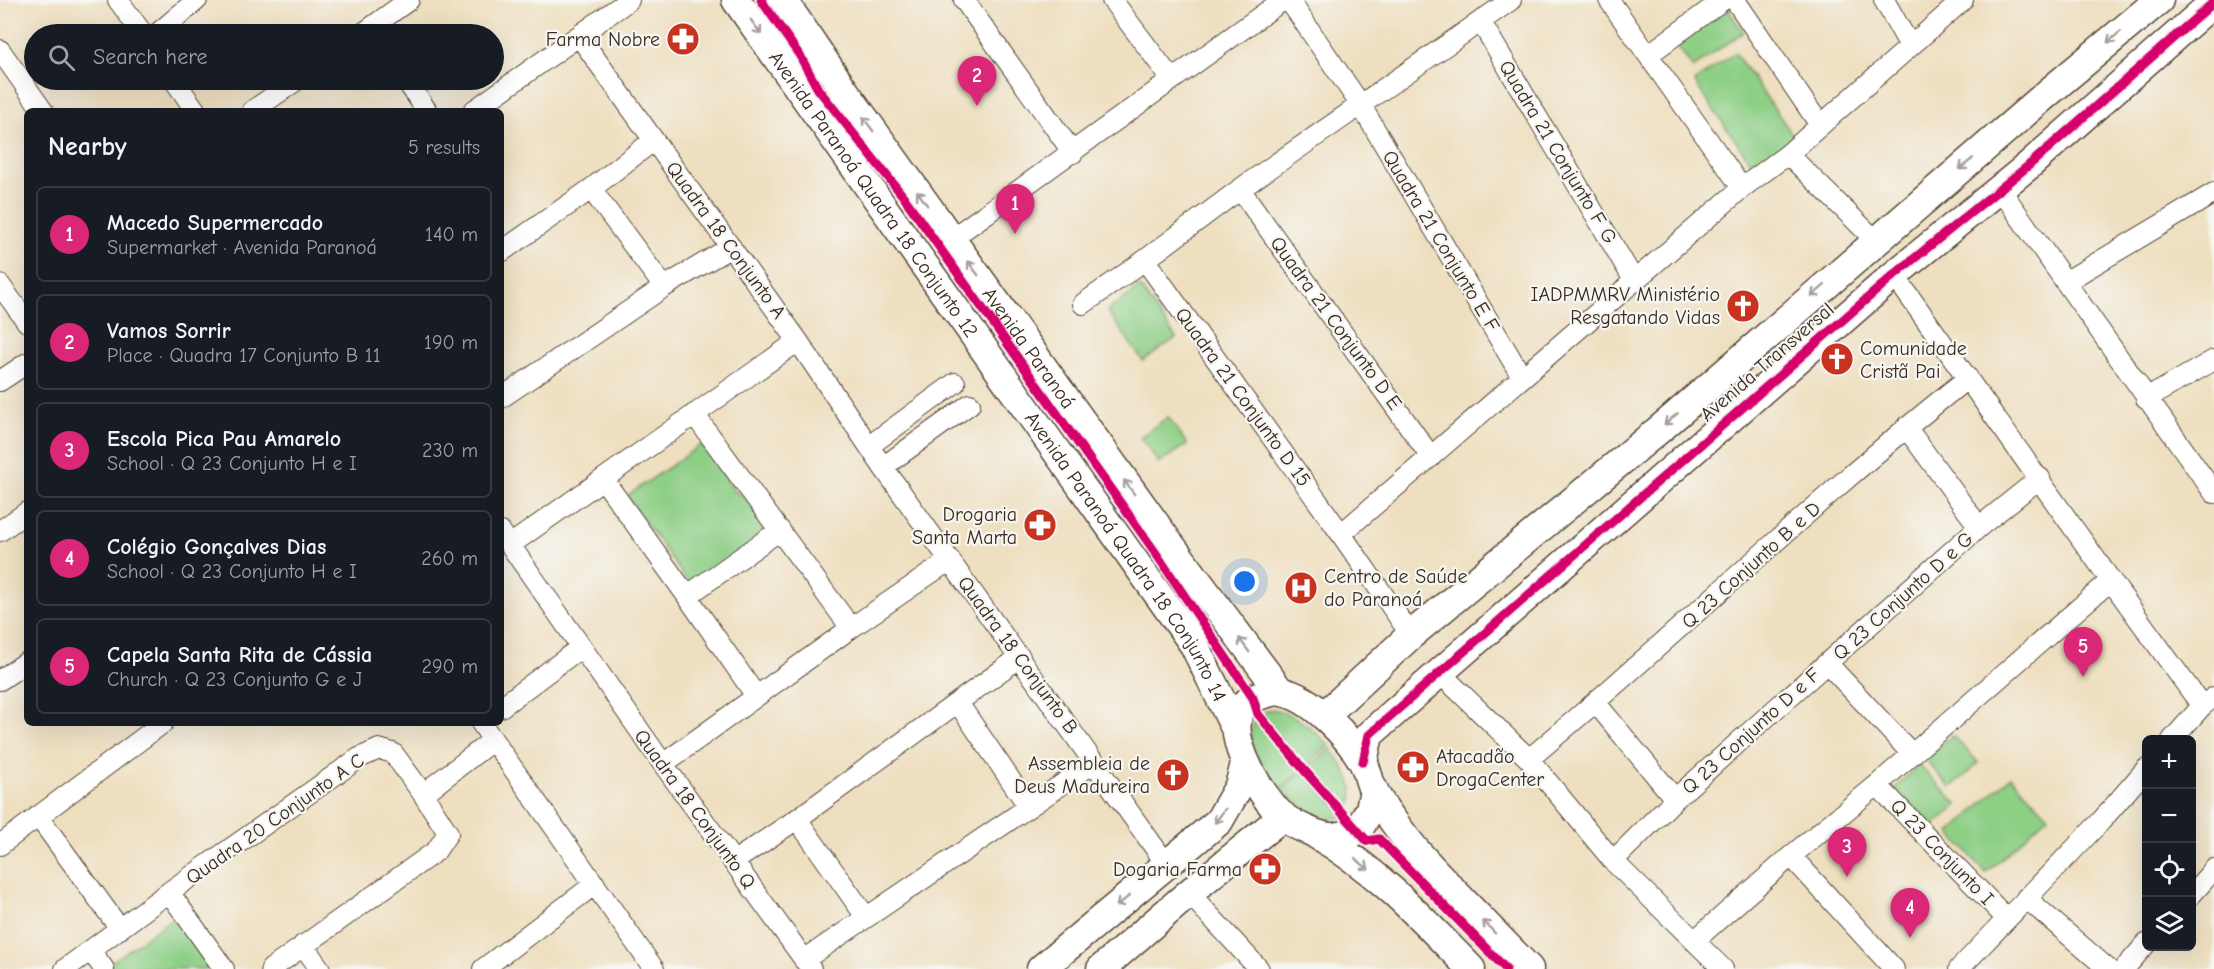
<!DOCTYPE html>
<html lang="en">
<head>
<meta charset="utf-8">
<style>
	:root { --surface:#171b24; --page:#20242c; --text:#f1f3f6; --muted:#9ea1a6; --line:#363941; --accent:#db2777 }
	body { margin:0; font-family:"Comic Neue",sans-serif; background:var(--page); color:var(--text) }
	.controls { position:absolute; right:18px; bottom:18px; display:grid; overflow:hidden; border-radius:9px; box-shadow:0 6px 24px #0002 }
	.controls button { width:54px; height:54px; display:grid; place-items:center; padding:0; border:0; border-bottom:2px solid var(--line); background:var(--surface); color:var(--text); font:30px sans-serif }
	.you { position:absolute; left:1245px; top:582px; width:21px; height:21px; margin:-15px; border:4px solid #fff; border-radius:50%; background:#1a73e8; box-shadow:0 0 0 9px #1a73e833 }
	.badge { display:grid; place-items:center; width:39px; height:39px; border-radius:50%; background:var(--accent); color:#fff; font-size:20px; font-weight:700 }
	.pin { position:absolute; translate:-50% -50px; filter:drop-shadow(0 2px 3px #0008) }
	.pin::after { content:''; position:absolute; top:32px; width:21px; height:18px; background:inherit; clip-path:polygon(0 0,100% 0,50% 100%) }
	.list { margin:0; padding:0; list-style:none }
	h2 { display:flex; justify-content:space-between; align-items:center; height:78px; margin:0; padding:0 24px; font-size:26px }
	h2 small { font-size:20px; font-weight:400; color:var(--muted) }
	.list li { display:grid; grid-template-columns:39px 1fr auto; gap:18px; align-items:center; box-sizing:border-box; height:96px; margin:0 12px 12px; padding:0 12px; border:2px solid var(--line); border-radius:9px }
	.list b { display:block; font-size:22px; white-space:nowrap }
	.list p { margin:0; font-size:20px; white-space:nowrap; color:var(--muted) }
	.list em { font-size:20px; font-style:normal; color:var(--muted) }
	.icon { flex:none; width:33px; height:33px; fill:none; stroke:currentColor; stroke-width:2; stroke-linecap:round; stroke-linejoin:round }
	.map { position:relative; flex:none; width:2214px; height:969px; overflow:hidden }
	.search { position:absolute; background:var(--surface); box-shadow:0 6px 24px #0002; left:24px; top:24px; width:480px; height:66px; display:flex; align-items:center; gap:15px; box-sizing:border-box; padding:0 21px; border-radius:33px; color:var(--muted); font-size:22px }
	.panel { position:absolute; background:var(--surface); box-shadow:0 6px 24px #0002; left:24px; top:108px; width:480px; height:618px; border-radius:9px }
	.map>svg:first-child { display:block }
	.green { fill:#8ecf86; stroke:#647c52; stroke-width:1.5 }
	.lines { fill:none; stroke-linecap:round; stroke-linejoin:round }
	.street-casing { stroke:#564536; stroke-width:22 }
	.secondary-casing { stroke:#564536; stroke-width:31 }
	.street { stroke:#fff; stroke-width:20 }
	.secondary { stroke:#fff; stroke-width:28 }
	.cycleway-casing { stroke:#f6f6f2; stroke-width:13 }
	.cycleway { stroke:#d6006c; stroke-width:9 }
	.oneway { stroke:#a79f9a }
	.labels { text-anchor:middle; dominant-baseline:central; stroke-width:4.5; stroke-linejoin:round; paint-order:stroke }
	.poi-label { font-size:20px; fill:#3b2a1e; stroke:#f6f6f2; text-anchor:end }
	.street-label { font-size:20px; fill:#3b2a1e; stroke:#f6f6f2 }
</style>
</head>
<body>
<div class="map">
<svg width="2214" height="969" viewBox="0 0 2214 969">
	<rect width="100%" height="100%" fill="#f6f6f2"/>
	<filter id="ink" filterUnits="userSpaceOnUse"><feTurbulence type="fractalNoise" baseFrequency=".0167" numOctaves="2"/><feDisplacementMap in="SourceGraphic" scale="12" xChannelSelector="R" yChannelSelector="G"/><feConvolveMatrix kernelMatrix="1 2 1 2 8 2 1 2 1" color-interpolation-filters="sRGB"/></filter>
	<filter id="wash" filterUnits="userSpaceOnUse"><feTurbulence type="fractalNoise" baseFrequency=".008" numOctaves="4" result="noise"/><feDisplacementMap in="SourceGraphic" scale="24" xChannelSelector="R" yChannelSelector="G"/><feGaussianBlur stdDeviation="1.35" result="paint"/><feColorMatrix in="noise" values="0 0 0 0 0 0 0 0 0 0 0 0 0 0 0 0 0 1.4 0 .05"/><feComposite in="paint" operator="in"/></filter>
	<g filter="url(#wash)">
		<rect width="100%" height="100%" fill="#eedfc0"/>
		<path class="green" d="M1725,4L1743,32L1693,68L1673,41Z
			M1735,53L1795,138L1754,167L1694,82Z
			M1140,287L1176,338L1143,361L1107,311Z
			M1168,417L1187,444L1159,463L1140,437Z
			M702,444L735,491L752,502L772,530L691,587L627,496Z
			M1272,709C1296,714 1312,728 1329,745L1304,768L1260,714Z
			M1259,716L1302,770L1280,789C1265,769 1237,740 1259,716Z
			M1952,735L1979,763L1950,788L1925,759Z
			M1331,748C1344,767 1364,792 1345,815L1306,770Z
			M1919,765L1958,805L1933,826L1895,788Z
			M1304,771L1344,816C1318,825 1301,805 1282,790Z
			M2011,776L2048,816L1986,873L1950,833Z
			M174,917L212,969H113L109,964Z"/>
	</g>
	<g filter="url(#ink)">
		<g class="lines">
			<defs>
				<path id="street" d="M118,0L143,34
					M964,0L1073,153
					M1112,0L1172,80
					M1289,0L1360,104L1522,377
					M1609,0L1742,188
					M1735,0L1820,125
					M1884,0L1910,46
					M1481,22L1635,282
					M157,34L197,0
					M362,34L409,0
					M579,36L798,341L883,467L1167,865
					M0,50L43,111
					M1648,55L1723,0
					M174,80L196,111
					M406,80L427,111
					M252,111L297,80
					M473,111L629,0
					M1788,154L1876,241
					M591,189L664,287
					M1240,189L1431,457
					M2000,189L2214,493
					M951,239L1283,0
					M501,252L591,189L654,140
					M1145,260L1341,534L1411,635
					M1894,275C1997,419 2097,564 2202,706
					M2065,282L2214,193
					M0,285L27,322
					M1083,304L1145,260L1240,189L1511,0
					M0,381L27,363
					M501,398L664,287L731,247
					M2146,399L2214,360
					M694,414L851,628
					M1906,427L1979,527
					M869,446L955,383
					M883,467L970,404
					M603,479L687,596L756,696
					M0,531L27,512
					M501,532L663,764L811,969
					M1341,534L1742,188L1788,154L1963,0
					M510,545L798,341
					M687,596L780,530
					M1828,664L1912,754
					M1439,672L1529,759L1613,861L1723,969
					M0,680L27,662
					M958,703L1029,807
					M1596,703L1675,799
					M501,707L580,648
					M481,723L654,969
					M2172,740L2202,706L2214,697
					M1529,759C1677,635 1816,498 1968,378
					M663,764L851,628L950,560
					M1877,785L2007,919
					M423,794L493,740
					M38,816L120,929
					M797,819L866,917
					M0,845L163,723
					M1791,856L1894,969
					M1613,861L1675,799L1979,527L2040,478
					M733,862L797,819L1020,657
					M169,892L224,969
					M1189,893L1259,969
					M2192,894L2214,869
					M2026,898L2108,969
					M1694,941L1791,856L1877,785L2110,581
					M303,945L320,969
					M91,951L104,969
					M804,960L1095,762
					M65,969L169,892L359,758L379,749L393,753L423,794L448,833L436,851L271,969
					M483,969L595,884
					M1959,969L2101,821L2146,769
					M2124,969L2146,944"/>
				<g id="secondary">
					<path id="s1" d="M736,0L1194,645L1235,728"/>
					<path id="s2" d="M783,0L844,90L1167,540L1280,691"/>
					<path d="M1324,716L1411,635L1667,423L2049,92L2159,0"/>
					<path d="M1363,762L1369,735L1388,718L1894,275L2028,166L2214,2"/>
					<path d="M1374,790L1370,809L1358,831C1350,833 1340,837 1332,837C1319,837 1292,824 1282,816C1260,795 1212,721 1252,699C1259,695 1275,690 1282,692C1311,697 1349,737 1363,762C1368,771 1369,783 1374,792C1385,811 1405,838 1419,854C1455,894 1493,931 1529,969"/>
					<path d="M1317,835C1378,870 1423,920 1471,969"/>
					<path d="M1041,969L1219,821L1239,786L1245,764"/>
					<path d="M1101,969L1189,893L1283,816"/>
				</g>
			</defs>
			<use href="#street" class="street-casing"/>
			<use href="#secondary" class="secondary-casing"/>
			<use href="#street" class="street"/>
			<use href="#secondary" class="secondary"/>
			<defs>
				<path id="cycleway" d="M761,0L800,56L818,89L903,196L1153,549L1253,698L1258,714L1304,770L1367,841L1379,839L1506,969
					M1363,762L1369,735L1388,718L1894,275L2028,166L2214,2"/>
			</defs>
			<use href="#cycleway" class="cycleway-casing"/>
			<use href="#cycleway" class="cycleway"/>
		</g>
		<defs><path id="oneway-shaft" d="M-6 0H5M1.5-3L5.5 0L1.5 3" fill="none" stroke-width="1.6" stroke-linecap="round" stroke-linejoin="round" transform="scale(1.5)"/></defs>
		<g class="oneway">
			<use href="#oneway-shaft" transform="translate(756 27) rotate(54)"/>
			<use href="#oneway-shaft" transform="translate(2114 37) rotate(140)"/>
			<use href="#oneway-shaft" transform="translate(868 124) rotate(-126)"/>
			<use href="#oneway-shaft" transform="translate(1966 164) rotate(140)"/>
			<use href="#oneway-shaft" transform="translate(922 198) rotate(-126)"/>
			<use href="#oneway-shaft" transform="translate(973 268) rotate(-126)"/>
			<use href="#oneway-shaft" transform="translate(1818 291) rotate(139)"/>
			<use href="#oneway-shaft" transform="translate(1671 419) rotate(139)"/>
			<use href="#oneway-shaft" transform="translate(1129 487) rotate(-126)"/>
			<use href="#oneway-shaft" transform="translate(1244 645) rotate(-126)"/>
			<use href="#oneway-shaft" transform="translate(1220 816) rotate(126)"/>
			<use href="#oneway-shaft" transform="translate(1362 864) rotate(39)"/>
			<use href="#oneway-shaft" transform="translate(1123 901) rotate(140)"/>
			<use href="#oneway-shaft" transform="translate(1489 927) rotate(-134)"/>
		</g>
	</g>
	<defs>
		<symbol id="pharmacy-disc" viewBox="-11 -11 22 22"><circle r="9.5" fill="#c8321e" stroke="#f6f6f2"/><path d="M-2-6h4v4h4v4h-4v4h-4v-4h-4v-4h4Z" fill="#fff"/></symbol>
		<symbol id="church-disc" viewBox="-11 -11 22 22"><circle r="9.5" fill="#c8321e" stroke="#f6f6f2"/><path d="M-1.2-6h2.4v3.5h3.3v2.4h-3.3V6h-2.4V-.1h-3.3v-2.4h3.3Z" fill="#fff"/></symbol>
		<symbol id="hospital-disc" viewBox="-11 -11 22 22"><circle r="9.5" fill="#c8321e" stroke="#f6f6f2"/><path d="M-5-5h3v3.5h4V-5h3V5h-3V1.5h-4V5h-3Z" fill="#fff"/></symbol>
	</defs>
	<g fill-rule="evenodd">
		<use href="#pharmacy-disc" x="664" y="20" width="38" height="38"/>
		<use href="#church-disc" x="1724" y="287" width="38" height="38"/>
		<use href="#church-disc" x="1818" y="340" width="38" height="38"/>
		<use href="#pharmacy-disc" x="1021" y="506" width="38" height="38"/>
		<use href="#hospital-disc" x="1282" y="569" width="38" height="38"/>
		<use href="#pharmacy-disc" x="1394" y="748" width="38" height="38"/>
		<use href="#church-disc" x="1154" y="756" width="38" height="38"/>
		<use href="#pharmacy-disc" x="1246" y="850" width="38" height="38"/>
	</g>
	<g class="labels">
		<g class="poi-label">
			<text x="660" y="39">Farma Nobre</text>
			<text x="1720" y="294">IADPMMRV Ministério<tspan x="1720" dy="23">Resgatando Vidas</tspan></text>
			<text x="1860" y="348" text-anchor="start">Comunidade<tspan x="1860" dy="23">Cristã Pai</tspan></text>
			<text x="1017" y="514">Drogaria<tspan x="1017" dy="23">Santa Marta</tspan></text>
			<text x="1324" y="576" text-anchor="start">Centro de Saúde<tspan x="1324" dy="23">do Paranoá</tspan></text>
			<text x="1436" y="756" text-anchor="start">Atacadão<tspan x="1436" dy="23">DrogaCenter</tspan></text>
			<text x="1150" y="763">Assembleia de<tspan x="1150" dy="23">Deus Madureira</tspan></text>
			<text x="1242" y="869">Dogaria Farma</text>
		</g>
		<g class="street-label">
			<text transform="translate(1558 152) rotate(59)">Quadra 21 Conjunto F G</text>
			<text stroke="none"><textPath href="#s1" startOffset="238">Avenida Paranoá Quadra 18 Conjunto 12</textPath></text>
			<text transform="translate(726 240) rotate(54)">Quadra 18 Conjunto A</text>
			<text transform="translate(1441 241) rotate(59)">Quadra 21 Conjunto E F</text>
			<text transform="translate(1336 323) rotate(54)">Quadra 21 Conjunto D E</text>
			<text stroke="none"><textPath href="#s2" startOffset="426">Avenida Paranoá</textPath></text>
			<text transform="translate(1767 362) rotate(-41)">Avenida Transversal</text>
			<text transform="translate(1243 397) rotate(54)">Quadra 21 Conjunto D 15</text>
			<text stroke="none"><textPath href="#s1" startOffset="680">Avenida Paranoá Quadra 18 Conjunto 14</textPath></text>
			<text transform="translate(1751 565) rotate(-42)">Q 23 Conjunto B e D</text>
			<text transform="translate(1903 596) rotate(-42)">Q 23 Conjunto D e G</text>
			<text transform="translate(1018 655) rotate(54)">Quadra 18 Conjunto B</text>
			<text transform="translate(1751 731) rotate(-42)">Q 23 Conjunto D e F</text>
			<text transform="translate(695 809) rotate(54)">Quadra 18 Conjunto Q</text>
			<text transform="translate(275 819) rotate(-35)">Quadra 20 Conjunto A C</text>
			<text transform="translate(1942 852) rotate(46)">Q 23 Conjunto I</text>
		</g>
	</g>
</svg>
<div class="controls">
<button>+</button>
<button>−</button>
<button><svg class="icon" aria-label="locate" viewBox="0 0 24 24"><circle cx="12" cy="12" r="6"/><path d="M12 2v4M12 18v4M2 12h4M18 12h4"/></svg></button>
<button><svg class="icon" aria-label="layers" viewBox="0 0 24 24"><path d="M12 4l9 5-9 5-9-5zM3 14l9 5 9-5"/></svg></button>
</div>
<div class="you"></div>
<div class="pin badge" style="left:1015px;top:234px">1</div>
<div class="pin badge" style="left:977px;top:106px">2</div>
<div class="pin badge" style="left:1847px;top:877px">3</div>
<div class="pin badge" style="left:1910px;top:938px">4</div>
<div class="pin badge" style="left:2083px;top:677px">5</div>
<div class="search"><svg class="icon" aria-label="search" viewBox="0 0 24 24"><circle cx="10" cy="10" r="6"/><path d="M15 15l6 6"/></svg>Search here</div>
<section class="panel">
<h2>Nearby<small>5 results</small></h2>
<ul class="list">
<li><span class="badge">1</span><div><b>Macedo Supermercado</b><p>Supermarket · Avenida Paranoá</p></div><em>140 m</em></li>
<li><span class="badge">2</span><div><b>Vamos Sorrir</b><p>Place · Quadra 17 Conjunto B 11</p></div><em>190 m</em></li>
<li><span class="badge">3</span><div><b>Escola Pica Pau Amarelo</b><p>School · Q 23 Conjunto H e I</p></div><em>230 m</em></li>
<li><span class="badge">4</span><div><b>Colégio Gonçalves Dias</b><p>School · Q 23 Conjunto H e I</p></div><em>260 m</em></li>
<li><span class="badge">5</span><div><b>Capela Santa Rita de Cássia</b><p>Church · Q 23 Conjunto G e J</p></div><em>290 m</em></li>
</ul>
</section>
</div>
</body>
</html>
